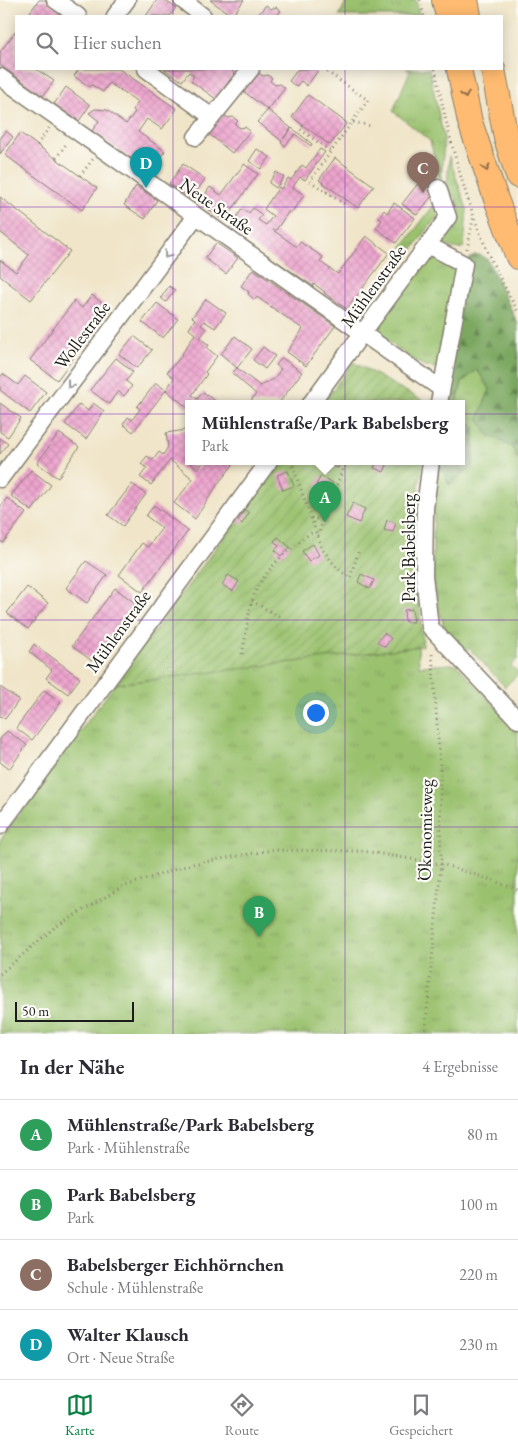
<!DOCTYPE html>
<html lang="de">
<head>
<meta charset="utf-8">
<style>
	:root { --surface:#fff; --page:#f7f7f7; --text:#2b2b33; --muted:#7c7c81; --line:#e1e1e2; --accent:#0b8043 }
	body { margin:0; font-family:"EB Garamond",serif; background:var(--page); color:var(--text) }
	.scale { position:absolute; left:15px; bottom:12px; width:119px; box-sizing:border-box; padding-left:5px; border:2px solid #1c1c1c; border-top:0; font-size:14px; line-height:18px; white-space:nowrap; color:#1c1c1c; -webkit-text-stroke:4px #fdfcf7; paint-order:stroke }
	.you { position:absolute; left:315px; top:712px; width:18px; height:18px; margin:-12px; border:4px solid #fff; border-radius:50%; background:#1a73e8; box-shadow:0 0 0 8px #1a73e833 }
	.badge { display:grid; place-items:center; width:32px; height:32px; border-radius:50%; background:var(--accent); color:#fff; font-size:16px; font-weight:700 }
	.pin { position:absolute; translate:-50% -41px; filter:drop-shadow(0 1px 2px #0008) }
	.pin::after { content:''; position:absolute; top:26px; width:18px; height:15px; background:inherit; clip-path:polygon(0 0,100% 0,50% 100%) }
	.popup { position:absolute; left:185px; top:400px; width:280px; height:65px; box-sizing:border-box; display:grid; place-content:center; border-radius:0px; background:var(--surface); filter:drop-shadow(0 1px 4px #0005); font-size:16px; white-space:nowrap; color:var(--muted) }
	.popup b { font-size:19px; color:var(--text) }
	.popup::after { content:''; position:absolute; left:50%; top:100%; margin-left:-10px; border:10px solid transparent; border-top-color:var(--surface) }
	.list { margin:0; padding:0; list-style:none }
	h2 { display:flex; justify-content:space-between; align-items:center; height:65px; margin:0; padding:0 20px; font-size:21px }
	h2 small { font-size:16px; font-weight:400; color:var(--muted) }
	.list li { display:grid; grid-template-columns:32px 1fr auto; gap:15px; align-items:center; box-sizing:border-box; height:70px; padding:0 20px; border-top:1px solid var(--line) }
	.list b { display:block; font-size:19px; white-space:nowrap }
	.list p { margin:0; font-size:16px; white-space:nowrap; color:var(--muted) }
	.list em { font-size:16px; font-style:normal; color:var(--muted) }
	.icon { flex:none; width:28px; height:28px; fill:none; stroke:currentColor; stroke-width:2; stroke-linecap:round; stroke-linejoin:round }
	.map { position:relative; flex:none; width:518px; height:1034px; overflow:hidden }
	.search { position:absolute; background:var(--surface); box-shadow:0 2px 12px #0003; left:15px; right:15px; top:15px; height:55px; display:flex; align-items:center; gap:12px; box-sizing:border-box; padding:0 18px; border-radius:0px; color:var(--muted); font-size:19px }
	.sheet { height:345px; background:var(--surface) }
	nav { display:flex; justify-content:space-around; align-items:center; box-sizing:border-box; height:70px; border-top:1px solid var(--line); background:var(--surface); font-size:14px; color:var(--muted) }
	nav a { display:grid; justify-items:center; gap:2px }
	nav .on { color:var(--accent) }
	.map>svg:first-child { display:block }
	.grass { fill:url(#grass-tufts); stroke:#5b6e44 }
	.forest { fill:url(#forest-firs); stroke:#4c623e }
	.garden { fill:url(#garden-furrows); stroke:#5b6e44 }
	.building { fill:url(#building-cross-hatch) }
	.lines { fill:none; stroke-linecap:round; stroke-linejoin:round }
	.minor-casing { stroke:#868072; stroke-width:19 }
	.highway-casing { stroke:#868072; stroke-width:26 }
	.path { stroke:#868072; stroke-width:3; stroke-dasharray:1 4; stroke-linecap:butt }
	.minor { stroke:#fff; stroke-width:16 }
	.highway { stroke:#ffbb71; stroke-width:24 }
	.oneway { stroke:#8e6c46 }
	.oneway2 { stroke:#999 }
	.grid { fill:none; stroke:#7b2cbf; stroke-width:1; stroke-opacity:0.55 }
	.labels { text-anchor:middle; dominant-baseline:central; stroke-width:4.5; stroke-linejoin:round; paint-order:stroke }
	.street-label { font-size:18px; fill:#1c1c1c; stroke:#fdfcf7 }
</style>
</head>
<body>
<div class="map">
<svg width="518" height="1034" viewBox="0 0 518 1034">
	<defs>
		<pattern id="grass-tufts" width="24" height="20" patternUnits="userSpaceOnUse" patternTransform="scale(1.25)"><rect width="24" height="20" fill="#9ac16d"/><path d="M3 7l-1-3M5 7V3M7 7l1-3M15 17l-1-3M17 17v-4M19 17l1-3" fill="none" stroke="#84a55e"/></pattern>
		<pattern id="forest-firs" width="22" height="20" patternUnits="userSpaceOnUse" patternTransform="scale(1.25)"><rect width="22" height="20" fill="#7ba760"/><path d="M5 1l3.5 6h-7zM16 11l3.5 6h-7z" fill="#64874e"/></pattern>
		<pattern id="garden-furrows" width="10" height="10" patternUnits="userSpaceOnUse" patternTransform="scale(1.25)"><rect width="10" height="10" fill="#9ac16d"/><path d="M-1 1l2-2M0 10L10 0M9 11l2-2" fill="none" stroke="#84a55e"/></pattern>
		<pattern id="building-cross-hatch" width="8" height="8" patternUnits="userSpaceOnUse" patternTransform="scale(1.25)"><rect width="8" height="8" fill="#eda5ce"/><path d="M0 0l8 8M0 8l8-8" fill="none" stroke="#cb8db0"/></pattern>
	</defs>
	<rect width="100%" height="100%" fill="#fdfcf7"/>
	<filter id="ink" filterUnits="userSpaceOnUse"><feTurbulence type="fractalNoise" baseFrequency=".02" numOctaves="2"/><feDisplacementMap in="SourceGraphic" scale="10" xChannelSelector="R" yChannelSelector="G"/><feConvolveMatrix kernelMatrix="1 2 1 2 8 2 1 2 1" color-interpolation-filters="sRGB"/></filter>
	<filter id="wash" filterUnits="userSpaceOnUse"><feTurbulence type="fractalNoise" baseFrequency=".0096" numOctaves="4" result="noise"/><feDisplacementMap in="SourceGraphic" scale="20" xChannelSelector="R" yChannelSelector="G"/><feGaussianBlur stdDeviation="1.12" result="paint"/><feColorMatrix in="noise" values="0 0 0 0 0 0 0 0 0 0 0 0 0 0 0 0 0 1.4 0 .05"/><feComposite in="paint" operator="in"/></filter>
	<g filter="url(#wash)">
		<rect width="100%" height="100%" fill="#f0e5c9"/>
		<path class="grass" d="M347,0H416L419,16H339Z
			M406,69H429L444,139L441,183L430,141L393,111L410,71Z
			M449,157L467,209L464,247C457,251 452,247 445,245L442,239L443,235L460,211L456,199L447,188Z
			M437,201L438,215L410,253L402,247Z
			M436,259C448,261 453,265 458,277L440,367C423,373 394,345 380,335L378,328L379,320L415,271L425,263Z
			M477,369L490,389L487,434L512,447L518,460V659L511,666L518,672V674L505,687L469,648L460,656C421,605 435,521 437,461L473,465L474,427L461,415V403H457L462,382Z
			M418,646L419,666L452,664L457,665L518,731V1034H0V840L115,684Z"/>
		<path class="forest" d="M474,255H481L488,260L518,324V460L512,447L487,434L478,418L490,389L477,370L462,382L457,403H443L469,259Z
			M461,415L474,427L473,465L449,485L439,461H461Z"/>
		<path class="garden" d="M353,362L427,403H323Z
			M280,461H423L417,499L414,546L423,646L115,684Z"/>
		<g id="blocks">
			<path class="building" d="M39,0H45L63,13L60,16H27Z
				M157,0H164L176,8L170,16H146Z
				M210,0H244L232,16Z
				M266,5L271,9L276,7L281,11L278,14L281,16H257Z
				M16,31V69H36L54,81L43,96L0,65V52Z
				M79,69H119L177,109L162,129L147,119L138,132L165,151L150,172L92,131L99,121L89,113L95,109L107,110L126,124L135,112L133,110L138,102L109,83L103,92L92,85L90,87L74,76Z
				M164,69H229L235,73L216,99L191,81L194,76L189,72L182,81Z
				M298,69H319L307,86L301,81L296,87L289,81Z
				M257,72L263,76L267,75L272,78L270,81L275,85L280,84L285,88L268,110L243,91Z
				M66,87L90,105L79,121L54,104Z
				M308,95L347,123L330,145L292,117Z
				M268,110L291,128L283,139L292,128L312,144L311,146L295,134L285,146L281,143L282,141L257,122Z
				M223,114L228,118L233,117L238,121L235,124L240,128L245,127L250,131L232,153L208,133Z
				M6,131L13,137L0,154V139Z
				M20,133L97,188L82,210L5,155Z
				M257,149L270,157L261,169L249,161Z
				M320,149L325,152L305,180L300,177L293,187L304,195L291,213L289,211L276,230H273L297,247L300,242L323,257L320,262L338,274L366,236L389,253L347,309L324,293L325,292L314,284L313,286L229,229L242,209L249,213L253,208L262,215L258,220L266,225L273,216L264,209L279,187L281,189L288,178L291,180L302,165L306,168Z
				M335,158L374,186L358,208L319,180Z
				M183,164L205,179L191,199L169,184Z
				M244,164L258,174L224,221L199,203L210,187L221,195Z
				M276,172L284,177L276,188L269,183Z
				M420,181L435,192L417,215L402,204Z
				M136,186L157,200L145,219L124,205Z
				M0,197L70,251L31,300L0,276V260L16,272L29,255L0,232Z
				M394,203L415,218L396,243L376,228L382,220L379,218L384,210L387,213Z
				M216,243L238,258L226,274L205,258Z
				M253,269L335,326L306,366L287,352L303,329L257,297L255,300L248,294L249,292L241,286Z
				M169,286L175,290L166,302L161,298Z
				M92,295L110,309L57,380L30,360L74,301L82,308Z
				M206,299L226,313L215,328L204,321L201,325L206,329L200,338L209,345L207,348L217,356L205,372L207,374L192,395L197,399L203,392L218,403H189V409L166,390L174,378L167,372L178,360L195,334L189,329L195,319L192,317Z
				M157,303L178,319L163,338L142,322Z
				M134,336L152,350L137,368L119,354Z
				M235,336L252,349L237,368L221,354Z
				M263,347L275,356L265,369L253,360Z
				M116,358L133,372L126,381L132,386L124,396L118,391L109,404L90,390Z
				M282,358L302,372L279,403H249L256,394L232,373L237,368L260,386L274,379L281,369L276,365Z
				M3,374L18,385L25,376L46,392L30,413L0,390V377Z
				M156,383L166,390L133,432L123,424L128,417L132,420L140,409L137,407Z
				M0,403L21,418L8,437L0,432Z
				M93,403L104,411L86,439L65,424L79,404L88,411Z
				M186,430L189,437V456L186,460L198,469L204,461H228L233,465L220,481L195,519L174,503L193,479L170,460L151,485L140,477L147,468L141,464L147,456L153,460L159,452L163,455L168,447L166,433Z
				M59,433L79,447L58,478L37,463Z
				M0,438L8,444L0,454Z
				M329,461H341L338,468L327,464Z
				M377,461L388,462L384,472L374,468Z
				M31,470L51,485L32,511L11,496Z
				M288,471L294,486L283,490L277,475Z
				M321,476L333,483L328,492L316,485Z
				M132,484L146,494L123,526L108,515Z
				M7,498L26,513L3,543L0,541V507Z
				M353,503L365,509L359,523L346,517Z
				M154,505L188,531L142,592L119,575L142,543L148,547L162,528L146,516Z
				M245,510L249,513L242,524L238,521Z
				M387,520L396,523L393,532L384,530Z
				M278,537L290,547L281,556L275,550L279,546L274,541Z
				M313,544L319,555L309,561L302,551Z
				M86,561L107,575L87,603L66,588Z
				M361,574L374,580L370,589L358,582Z
				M228,575L239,581L233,591L222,585Z
				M27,587L48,603L28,629L7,613Z
				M115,588L135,603L92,661L72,646Z
				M412,609L414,622H405L404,610Z
				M384,633L391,638L385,647L377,642Z
				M34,644L80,678L68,694L46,678L52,670L29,652Z
				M0,687L19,700L5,719L0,716Z
				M44,690L61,702L32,740L16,728Z
				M7,731L27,745L9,769L0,762V739Z"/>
		</g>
	</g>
	<g filter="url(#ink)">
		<use href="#blocks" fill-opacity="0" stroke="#868072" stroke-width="1"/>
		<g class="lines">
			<defs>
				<path id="minor" d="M55,0L78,16
					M182,0L203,16
					M115,16L127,0
					M146,69L212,117
					M0,77L440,388
					M196,137L251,69
					M428,245L464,264L439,403
					M311,403L448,217L438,188
					M431,461L425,508L424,576L430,627L518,720
					M0,479L196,216
					M0,826L269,461"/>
				<path id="highway" d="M444,0L448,16
					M466,0L469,16
					M459,69L470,122L496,199L518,257
					M493,69L506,138L518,176"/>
			</defs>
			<use href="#minor" class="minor-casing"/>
			<use href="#highway" class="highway-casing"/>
			<path class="path" d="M420,0L424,16
				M323,69L368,100L352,122
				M435,69C447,130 462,190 486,248C495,270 507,291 518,312
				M303,126L300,129L331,152
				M37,145L49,128
				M56,158L67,143
				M80,176L93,159
				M326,192L330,188
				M331,195L334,191
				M347,200L344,204L310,181L352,122L371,126
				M467,249L474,215
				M291,461L322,549L337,568L350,578L359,550
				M311,518L323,520L346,461
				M318,536L323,520
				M252,601L280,617
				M242,654C246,637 247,620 251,604C260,572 289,548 314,531
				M0,974L55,927L122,887L192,864L272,850L363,851L441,864L489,879L518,890
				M425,1034L441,864L440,765L432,653"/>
			<use href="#minor" class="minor"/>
			<use href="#highway" class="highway"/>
		</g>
		<defs><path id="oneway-chevron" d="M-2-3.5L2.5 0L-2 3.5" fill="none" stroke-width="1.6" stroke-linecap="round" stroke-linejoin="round" transform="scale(1.25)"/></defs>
		<g class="oneway">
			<use href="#oneway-chevron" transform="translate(465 95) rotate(78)"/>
			<use href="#oneway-chevron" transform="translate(486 168) rotate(72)"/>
		</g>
		<g class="oneway2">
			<use href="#oneway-chevron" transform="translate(167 255) rotate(127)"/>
			<use href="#oneway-chevron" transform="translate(70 385) rotate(127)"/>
		</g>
	</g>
	<path class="grid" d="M173,0V16M345,0V16M173,69V1034M345,69V1034M0,207H518M0,414H518M0,620H518M0,827H518"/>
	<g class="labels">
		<g class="street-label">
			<text transform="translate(217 206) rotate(35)">Neue Straße</text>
			<text transform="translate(373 286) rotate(-54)">Mühlenstraße</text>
			<text transform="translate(82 335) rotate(-53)">Wollestraße</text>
			<text transform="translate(408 548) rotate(-90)">Park Babelsberg</text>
			<text transform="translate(118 631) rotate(-54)">Mühlenstraße</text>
			<text transform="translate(425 830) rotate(-89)">Ökonomieweg</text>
		</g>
	</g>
</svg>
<div class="scale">50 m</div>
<div class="you"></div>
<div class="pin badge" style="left:325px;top:522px;background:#2e9e5b">A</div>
<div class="popup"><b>Mühlenstraße/Park Babelsberg</b>Park</div>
<div class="pin badge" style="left:259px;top:937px;background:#2e9e5b">B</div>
<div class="pin badge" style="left:423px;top:193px;background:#8d6e63">C</div>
<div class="pin badge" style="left:146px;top:188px;background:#0f9aa8">D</div>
<div class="search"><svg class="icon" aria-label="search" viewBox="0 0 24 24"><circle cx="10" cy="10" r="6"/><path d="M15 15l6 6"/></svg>Hier suchen</div>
</div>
<section class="sheet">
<h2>In der Nähe<small>4 Ergebnisse</small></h2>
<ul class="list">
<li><span class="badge" style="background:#2e9e5b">A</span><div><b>Mühlenstraße/Park Babelsberg</b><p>Park · Mühlenstraße</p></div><em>80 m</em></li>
<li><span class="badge" style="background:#2e9e5b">B</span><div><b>Park Babelsberg</b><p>Park</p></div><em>100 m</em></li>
<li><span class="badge" style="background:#8d6e63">C</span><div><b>Babelsberger Eichhörnchen</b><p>Schule · Mühlenstraße</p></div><em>220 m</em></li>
<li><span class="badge" style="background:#0f9aa8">D</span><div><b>Walter Klausch</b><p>Ort · Neue Straße</p></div><em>230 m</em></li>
</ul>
</section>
<nav>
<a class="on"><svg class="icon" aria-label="map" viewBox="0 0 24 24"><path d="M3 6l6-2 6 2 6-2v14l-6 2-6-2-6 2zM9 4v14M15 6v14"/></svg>Karte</a>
<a><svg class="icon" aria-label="directions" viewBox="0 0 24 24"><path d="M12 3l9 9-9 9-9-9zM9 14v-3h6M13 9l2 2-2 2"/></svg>Route</a>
<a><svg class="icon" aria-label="saved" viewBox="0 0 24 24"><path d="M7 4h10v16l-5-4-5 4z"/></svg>Gespeichert</a>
</nav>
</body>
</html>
